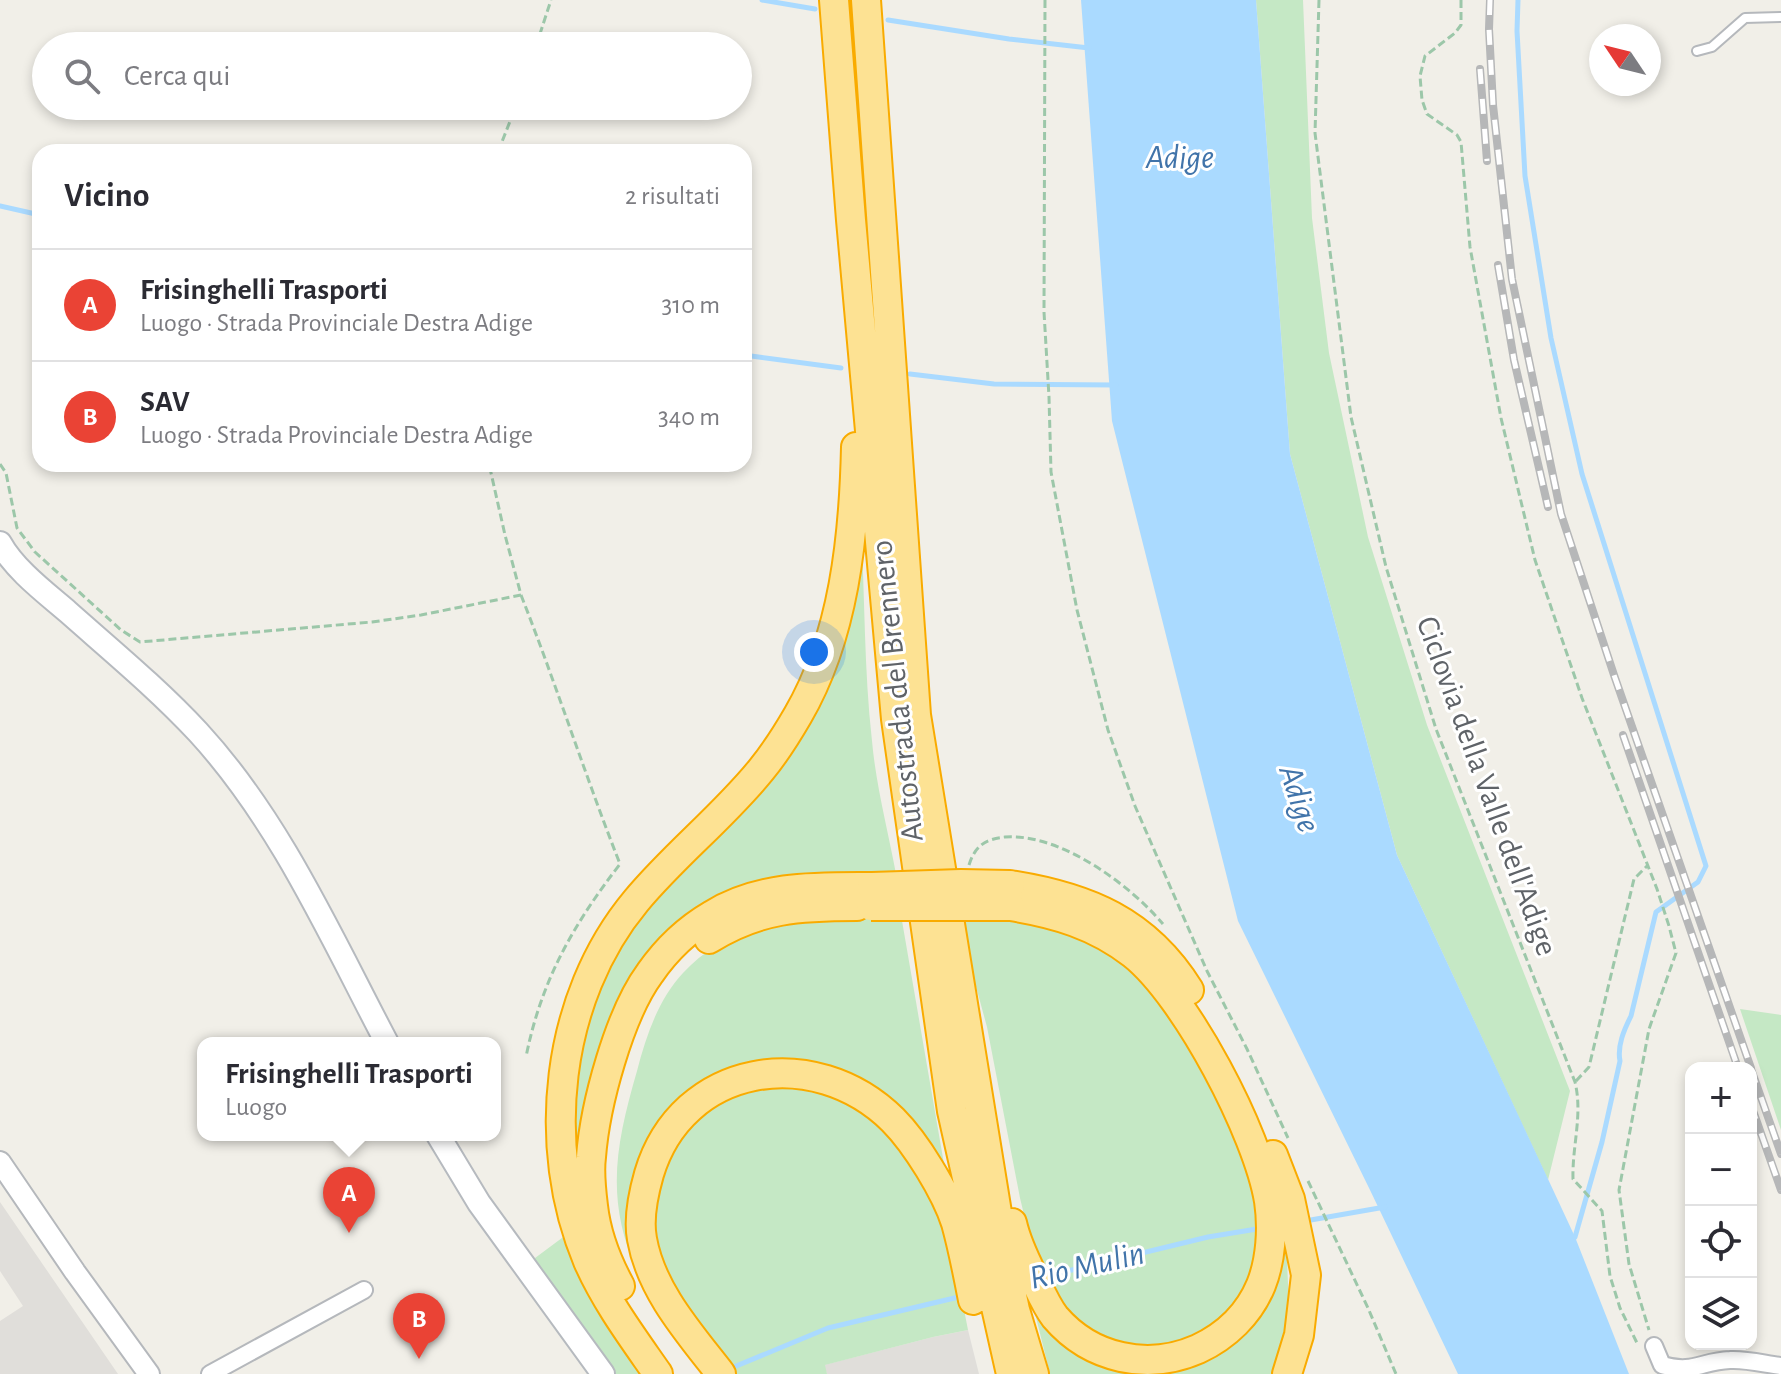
<!DOCTYPE html>
<html lang="it">
<head>
<meta charset="utf-8">
<style>
	:root { --surface:#fff; --page:#f7f7f7; --text:#2b2b33; --muted:#7c7c81; --line:#e1e1e2; --accent:#ea4335 }
	body { margin:0; font-family:"Alegreya Sans",sans-serif; background:var(--page); color:var(--text) }
	.controls { position:absolute; right:24px; bottom:24px; display:grid; overflow:hidden; border-radius:16px; box-shadow:0 4px 12px #0003 }
	.controls button { width:72px; height:72px; display:grid; place-items:center; padding:0; border:0; border-bottom:2px solid var(--line); background:var(--surface); color:var(--text); font:40px sans-serif }
	.compass { position:absolute; left:1589px; top:24px; width:72px; height:72px; border-radius:50%; background:var(--surface); box-shadow:0 4px 12px #0003; rotate:305deg }
	.you { position:absolute; left:814px; top:652px; width:28px; height:28px; margin:-20px; border:6px solid #fff; border-radius:50%; background:#1a73e8; box-shadow:0 0 0 12px #1a73e833 }
	.badge { display:grid; place-items:center; width:52px; height:52px; border-radius:50%; background:var(--accent); color:#fff; font-size:26px; font-weight:700 }
	.pin { position:absolute; translate:-50% -66px; filter:drop-shadow(0 2px 4px #0008) }
	.pin::after { content:''; position:absolute; top:42px; width:28px; height:24px; background:inherit; clip-path:polygon(0 0,100% 0,50% 100%) }
	.popup { position:absolute; left:197px; top:1037px; width:304px; height:104px; box-sizing:border-box; display:grid; place-content:center; border-radius:16px; background:var(--surface); filter:drop-shadow(0 2px 6px #0005); font-size:26px; white-space:nowrap; color:var(--muted) }
	.popup b { font-size:30px; color:var(--text) }
	.popup::after { content:''; position:absolute; left:50%; top:100%; margin-left:-16px; border:16px solid transparent; border-top-color:var(--surface) }
	.list { margin:0; padding:0; list-style:none }
	h2 { display:flex; justify-content:space-between; align-items:center; height:104px; margin:0; padding:0 32px; font-size:34px }
	h2 small { font-size:26px; font-weight:400; color:var(--muted) }
	.list li { display:grid; grid-template-columns:52px 1fr auto; gap:24px; align-items:center; box-sizing:border-box; height:112px; padding:0 32px; border-top:2px solid var(--line) }
	.list b { display:block; font-size:30px; white-space:nowrap }
	.list p { margin:0; font-size:26px; white-space:nowrap; color:var(--muted) }
	.list em { font-size:26px; font-style:normal; color:var(--muted) }
	.icon { flex:none; width:44px; height:44px; fill:none; stroke:currentColor; stroke-width:2; stroke-linecap:round; stroke-linejoin:round }
	.map { position:relative; flex:none; width:1781px; height:1374px; overflow:hidden }
	.search { position:absolute; background:var(--surface); box-shadow:0 4px 12px #0003; left:32px; top:32px; width:720px; height:88px; display:flex; align-items:center; gap:20px; box-sizing:border-box; padding:0 28px; border-radius:44px; color:var(--muted); font-size:30px }
	.panel { position:absolute; background:var(--surface); box-shadow:0 4px 12px #0003; left:32px; top:144px; width:720px; height:328px; border-radius:24px }
	.map>svg:first-child { display:block }
	.industrial { fill:#e0deda }
	.green { fill:#c5e8c5 }
	.water { fill:#aadaff }
	.lines { fill:none; stroke-linecap:round; stroke-linejoin:round }
	.stream { stroke:#aadaff; stroke-width:5 }
	.service-casing { stroke:#b5b8bc; stroke-width:12 }
	.minor-casing { stroke:#b5b8bc; stroke-width:20 }
	.tertiary-casing { stroke:#b5b8bc; stroke-width:24 }
	.secondary-casing { stroke:#b6babf; stroke-width:26 }
	.motorway-casing { stroke:#f9ab00; stroke-width:32 }
	.path { stroke:#9cc7a9; stroke-width:3; stroke-dasharray:8 4; stroke-linecap:butt }
	.service { stroke:#fff; stroke-width:8 }
	.minor { stroke:#fff; stroke-width:16 }
	.tertiary { stroke:#fff; stroke-width:20 }
	.secondary { stroke:#fff; stroke-width:22 }
	.motorway { stroke:#fde293; stroke-width:28 }
	.rail-casing { stroke:#b6b7b8; stroke-width:8 }
	.rail { stroke:#fff; stroke-width:5; stroke-dasharray:15; stroke-linecap:butt }
	.motorway-bridge-casing { stroke:#f9ab00; stroke-width:32; stroke-linecap:butt }
	.motorway-bridge { stroke:#fde293; stroke-width:28 }
	.labels { text-anchor:middle; dominant-baseline:central; stroke-width:6; stroke-linejoin:round; paint-order:stroke }
	.street-label { font-size:32px; fill:#5f6368; stroke:#fff }
	.water-label { font-size:34px; font-style:italic; fill:#4174aa; stroke:#fff }
</style>
</head>
<body>
<div class="map">
<svg width="1781" height="1374" viewBox="0 0 1781 1374">
	<rect width="100%" height="100%" fill="#f1efe8"/>
	<path class="industrial" d="M0,1202L118,1374H0V1321L23,1306L0,1271Z
		M968,1330L979,1374H827L824,1365L933,1337Z"/>
	<path class="green" d="M1256,0H1303L1312,218L1329,353L1368,537L1427,725L1570,1091L1548,1180L1397,855L1290,454Z
		M861,527C865,598 864,670 872,741C876,786 888,830 896,874L759,887L626,992L578,1210L570,1067L621,933L765,776Z
		M977,912L1073,928L1134,968L1188,1036L1255,1175L1260,1205L1252,1284L1217,1327L1147,1354L1076,1326L1034,1256L1020,1198L987,1027L959,924Z
		M901,915L948,1187L815,1067L667,1121L641,1279C604,1204 615,1147 637,1071C646,1036 658,1000 683,973C703,951 727,938 755,926C767,921 783,923 797,922C831,919 866,917 901,915Z
		M1740,1009L1781,1015V1130Z
		M798,1083L859,1106L907,1152L941,1217L960,1289L968,1330L933,1337L825,1365L827,1374H732L658,1263L651,1203L680,1134L726,1095Z
		M570,1232L650,1374H616L531,1261Z
		M1286,1238L1289,1306L1283,1337L1271,1374H1050L1032,1301L1051,1330L1193,1361Z"/>
	<path class="water" d="M1081,0H1256L1290,454L1397,855L1575,1237L1629,1374H1458L1370,1190L1238,921L1112,421Z"/>
	<g class="lines">
		<path class="stream" d="M762,0L815,9
			M1518,0L1517,31L1525,176L1551,338L1582,474L1706,866L1698,882L1656,912L1631,1016C1624,1030 1617,1046 1620,1061L1602,1142L1575,1237
			M888,20L1009,39L1089,48
			M0,206L40,215
			M744,355L841,368
			M910,374L994,384L1116,385
			M1305,1221L1385,1207
			M1043,1277L1208,1237L1263,1228
			M729,1369L828,1328L963,1296"/>
		<defs>
			<path id="service" d="M1697,51L1712,47L1745,18L1781,17"/>
			<path id="minor" d="M1654,1346L1662,1365C1694,1374 1701,1361 1730,1360C1746,1359 1765,1364 1781,1366
				M210,1374L364,1290"/>
			<path id="tertiary" d="M0,1162L75,1272L149,1374"/>
			<path id="secondary" d="M0,543C15,570 46,593 68,612C112,651 158,689 198,732C280,821 331,937 387,1043
				M438,1135L479,1203L603,1374"/>
			<path id="motorway" d="M834,0L851,220L896,719L952,1111L1011,1374
				M866,0L916,715L1005,1262L1015,1310L1034,1374
				M1010,885C1087,897 1146,921 1189,990
				M1010,906C1055,913 1096,925 1133,954C1186,996 1258,1134 1269,1201C1273,1228 1271,1260 1261,1285C1249,1314 1226,1336 1198,1349C1148,1371 1091,1359 1055,1317C1045,1304 1039,1288 1032,1274C1024,1258 1016,1241 1012,1223
				M709,939C758,908 801,906 857,906
				M1273,1155L1290,1199L1306,1275L1299,1335L1287,1374
				M620,1286C607,1262 596,1233 593,1206C591,1190 589,1172 591,1157C595,1105 619,1015 650,973C666,950 688,929 712,915C760,885 817,887 872,887
				M658,1374C633,1338 606,1302 588,1261C540,1147 555,998 636,901C674,855 723,817 761,770C775,753 787,734 798,715C844,636 854,537 856,447
				M721,1374C690,1334 651,1291 642,1239C638,1218 643,1195 649,1174C682,1063 814,1042 893,1120C916,1143 946,1192 956,1223C963,1248 968,1274 973,1300"/>
		</defs>
		<use href="#service" class="service-casing"/>
		<use href="#minor" class="minor-casing"/>
		<use href="#tertiary" class="tertiary-casing"/>
		<use href="#secondary" class="secondary-casing"/>
		<use href="#motorway" class="motorway-casing"/>
		<path class="path" d="M1045,0L1044,312L1049,397L1051,472L1077,610L1108,730L1135,806L1207,971L1247,1049L1288,1138
			M1319,0L1315,133L1351,417L1386,567L1436,729L1575,1082C1583,1115 1572,1146 1573,1179L1602,1211L1610,1276L1620,1308L1638,1345
			M1461,0V25L1455,33L1425,56L1420,76L1422,100L1427,114L1457,135L1461,142L1470,247L1501,418L1535,560L1582,698L1657,889L1669,926L1676,953L1649,1029L1619,1190L1629,1264L1649,1330
			M536,46L551,0
			M498,152L516,106
			M0,464L6,473L17,528L35,552L121,630L140,642L372,622L421,615L521,595L505,535L489,464
			M521,595C556,684 585,775 620,864C573,925 541,981 526,1057
			M969,865C975,846 985,839 1005,837C1060,833 1129,884 1163,924
			M1576,1081L1589,1067L1634,879L1648,865
			M1308,1181L1368,1308L1396,1374"/>
		<use href="#service" class="service"/>
		<use href="#minor" class="minor"/>
		<use href="#tertiary" class="tertiary"/>
		<use href="#secondary" class="secondary"/>
		<use href="#motorway" class="motorway"/>
		<defs>
			<path id="rail" d="M1490,0L1489,29L1493,105L1512,279L1561,514L1614,675L1751,1068
				M1480,69L1487,161
				M1498,265L1514,360L1548,507
				M1623,735L1738,1068
				M1751,1069L1781,1154
				M1751,1105L1781,1190"/>
		</defs>
		<use href="#rail" class="rail-casing"/>
		<use href="#rail" class="rail"/>
		<defs>
			<path id="motorway-bridge" d="M872,887L961,884L1010,885
				M871,906H1010"/>
		</defs>
		<use href="#motorway-bridge" class="motorway-bridge-casing"/>
		<use href="#motorway-bridge" class="motorway-bridge"/>
	</g>
	<g class="labels">
		<g class="street-label">
			<text transform="translate(897 691) rotate(-96)">Autostrada del Brennero</text>
			<text transform="translate(1487 786) rotate(70)">Ciclovia della Valle dell'Adige</text>
		</g>
		<g class="water-label">
			<text x="1180" y="158">Adige</text>
			<text transform="translate(1299 799) rotate(72)">Adige</text>
			<text transform="translate(1087 1266) rotate(-13)">Rio Mulin</text>
		</g>
	</g>
</svg>
<div class="controls">
<button>+</button>
<button>−</button>
<button><svg class="icon" aria-label="locate" viewBox="0 0 24 24"><circle cx="12" cy="12" r="6"/><path d="M12 2v4M12 18v4M2 12h4M18 12h4"/></svg></button>
<button><svg class="icon" aria-label="layers" viewBox="0 0 24 24"><path d="M12 4l9 5-9 5-9-5zM3 14l9 5 9-5"/></svg></button>
</div>
<svg class="compass" viewBox="-18 -18 36 36"><path d="M0-13l5 13h-10z" fill="#e53935"/><path d="M0 13l5-13h-10z" fill="#7c7c81"/></svg>
<div class="you"></div>
<div class="pin badge" style="left:349px;top:1233px">A</div>
<div class="popup"><b>Frisinghelli Trasporti</b>Luogo</div>
<div class="pin badge" style="left:419px;top:1359px">B</div>
<div class="search"><svg class="icon" aria-label="search" viewBox="0 0 24 24"><circle cx="10" cy="10" r="6"/><path d="M15 15l6 6"/></svg>Cerca qui</div>
<section class="panel">
<h2>Vicino<small>2 risultati</small></h2>
<ul class="list">
<li><span class="badge">A</span><div><b>Frisinghelli Trasporti</b><p>Luogo · Strada Provinciale Destra Adige</p></div><em>310 m</em></li>
<li><span class="badge">B</span><div><b>SAV</b><p>Luogo · Strada Provinciale Destra Adige</p></div><em>340 m</em></li>
</ul>
</section>
</div>
</body>
</html>
